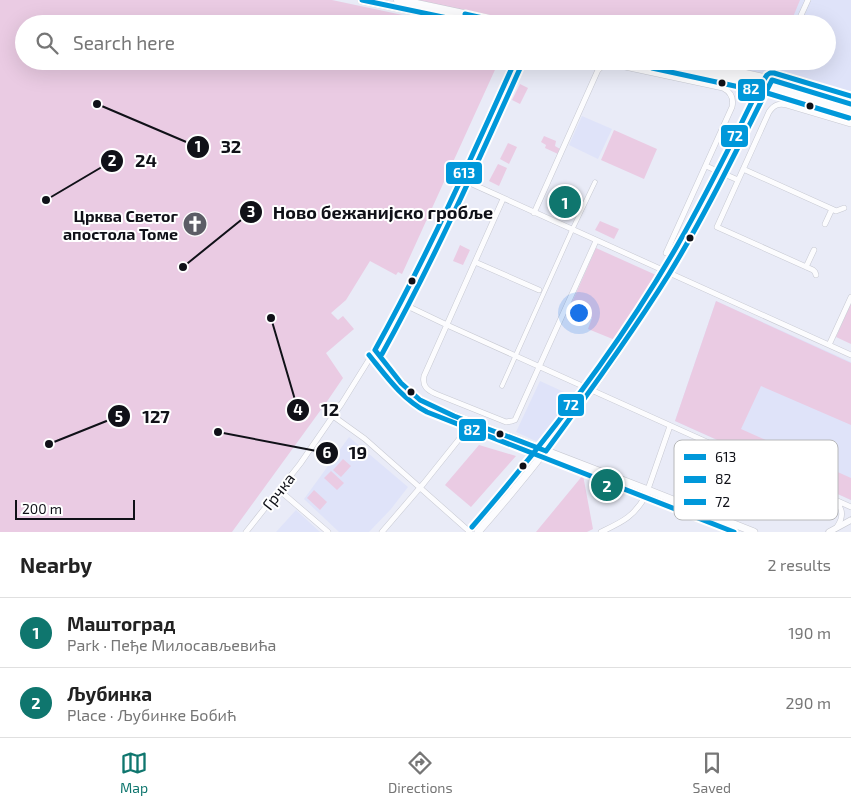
<!DOCTYPE html>
<html lang="en">
<head>
<meta charset="utf-8">
<style>
	:root { --surface:#fff; --page:#f6f6f6; --text:#222; --muted:#767676; --line:#e0e0e0; --accent:#0f766e }
	body { margin:0; font-family:"Exo 2",sans-serif; background:var(--page); color:var(--text) }
	.scale { position:absolute; left:15px; bottom:12px; width:120px; box-sizing:border-box; padding-left:5px; border:2px solid #101118; border-top:0; font-size:14px; line-height:18px; white-space:nowrap; color:#101118; -webkit-text-stroke:4px #fff; paint-order:stroke }
	.you { position:absolute; left:578px; top:312px; width:18px; height:18px; margin:-12px; border:4px solid #fff; border-radius:50%; background:#1a73e8; box-shadow:0 0 0 8px #1a73e833 }
	.badge { display:grid; place-items:center; width:32px; height:32px; border-radius:50%; background:var(--accent); color:#fff; font-size:16px; font-weight:700 }
	.pin { position:absolute; translate:-50% -50%; border:2px solid #fff; box-shadow:0 1px 5px #0006 }
	.list { margin:0; padding:0; list-style:none }
	h2 { display:flex; justify-content:space-between; align-items:center; height:65px; margin:0; padding:0 20px; font-size:21px }
	h2 small { font-size:16px; font-weight:400; color:var(--muted) }
	.list li { display:grid; grid-template-columns:32px 1fr auto; gap:15px; align-items:center; box-sizing:border-box; height:70px; padding:0 20px; border-top:1px solid var(--line) }
	.list b { display:block; font-size:19px; white-space:nowrap }
	.list p { margin:0; font-size:16px; white-space:nowrap; color:var(--muted) }
	.list em { font-size:16px; font-style:normal; color:var(--muted) }
	.icon { flex:none; width:28px; height:28px; fill:none; stroke:currentColor; stroke-width:2; stroke-linecap:round; stroke-linejoin:round }
	.map { position:relative; flex:none; width:851px; height:532px; overflow:hidden }
	.search { position:absolute; background:var(--surface); box-shadow:0 5px 20px #0002; left:15px; right:15px; top:15px; height:55px; display:flex; align-items:center; gap:12px; box-sizing:border-box; padding:0 18px; border-radius:28px; color:var(--muted); font-size:19px }
	.sheet { height:205px; background:var(--surface) }
	nav { display:flex; justify-content:space-around; align-items:center; box-sizing:border-box; height:70px; border-top:1px solid var(--line); background:var(--surface); font-size:14px; color:var(--muted) }
	nav a { display:grid; justify-items:center; gap:2px }
	nav .on { color:var(--accent) }
	.map>svg:first-child { display:block }
	.built { fill:#dfe3f9 }
	.green { fill:#eacbe3 }
	.lines { fill:none; stroke-linecap:round; stroke-linejoin:round }
	.pedestrian-casing { stroke:#c7c9d2; stroke-width:5 }
	.minor-casing { stroke:#c7c9d2; stroke-width:6 }
	.tertiary-casing { stroke:#c7c9d2; stroke-width:7 }
	.secondary-casing { stroke:#c7c9d2; stroke-width:8 }
	.primary-casing { stroke:#c7c9d2; stroke-width:9 }
	.pedestrian { stroke:#fcfcfe; stroke-width:4 }
	.minor { stroke:#fcfcfe; stroke-width:5 }
	.tertiary { stroke:#fcfcfe; stroke-width:5.5 }
	.secondary { stroke:#fcfcfe; stroke-width:7 }
	.primary { stroke:#fcfcfe; stroke-width:8 }
	.bus-1-casing { stroke:#fff; stroke-width:9 }
	.bus-2-casing { stroke:#fff; stroke-width:9 }
	.bus-3-casing { stroke:#fff; stroke-width:9 }
	.bus-1 { stroke:#0098da; stroke-width:5 }
	.bus-2 { stroke:#0098da; stroke-width:5 }
	.bus-3 { stroke:#0098da; stroke-width:5 }
	.bus-dot { fill:#101118; stroke:#fff; stroke-width:2 }
	.labels { text-anchor:middle; dominant-baseline:central; stroke-width:4; stroke-linejoin:round; paint-order:stroke }
	.poi-label { font-size:16px; font-weight:bold; fill:#101118; stroke:#fff; text-anchor:end }
	.street-label { font-size:16px; fill:#101118; stroke:#fff }
	.key { fill:#fff; stroke:#b7b8ba; stroke-width:1 }
	.key-label { font-size:14px; fill:#101118 }
	.leader { fill:none; stroke:#101118; stroke-width:2 }
	.callout-dot { fill:#101118; stroke:#fff; stroke-width:2 }
	.mark-label { font-size:15px; text-anchor:middle; font-weight:bold; fill:#fff }
	.callout-label { font-size:18px; text-anchor:middle; font-weight:bold; fill:#101118; stroke:#fff; stroke-width:4; stroke-linejoin:round; paint-order:stroke }
	.line-badge { stroke:#fff; stroke-width:2 }
	.badge-label { font-size:14px; text-anchor:middle; font-weight:bold; fill:#fff }
</style>
</head>
<body>
<div class="map">
<svg width="851" height="532" viewBox="0 0 851 532">
	<rect width="100%" height="100%" fill="#e9ebf7"/>
	<path class="built" d="M416,0H851V100L776,76L703,61H827V24H524Z
		M582,116L612,129L598,159L569,145Z
		M716,301L851,362V500L675,421Z
		M540,381L575,397L542,443H540L516,432Z
		M349,437L408,487L391,509L369,532H339L304,499Z
		M296,510L320,532H276Z"/>
	<path class="green" d="M0,0H332L445,24H24V61H499L402,274L398,272L396,275L370,261L346,300L331,313L338,320L343,316L354,329L326,353L343,378L328,400L232,532H0Z
		M412,0H800L793,17L791,24H531Z
		M713,61H773L767,70H758Z
		M520,84L528,88L520,104L512,100Z
		M614,130L657,149L644,179L601,160Z
		M544,136L556,141L555,146L560,149L558,154L545,148L546,145L541,142Z
		M508,143L517,147L509,164L500,159Z
		M498,164L507,168L499,186L489,181Z
		M600,221L619,229L614,239L595,230Z
		M460,245L470,250L463,265L453,261Z
		M596,248L656,275L615,340L588,329L592,318L569,309Z
		M716,301L851,363V425L761,386L741,429L851,478V500L675,421Z
		M851,303V344L836,337Z
		M479,445L516,456L471,507L445,485Z
		M343,459L351,466L341,477L333,470Z
		M331,471L344,483L337,490L324,478Z
		M583,475L593,529L587,532H536Z
		M314,490L327,502L320,510L307,498Z"/>
	<g class="lines">
		<defs>
			<path id="pedestrian" d="M502,386L572,230L595,182"/>
			<path id="minor" d="M797,24L808,0
				M772,80L780,61
				M706,166L738,180
				M743,169L832,209L825,224
				M461,179L851,355
				M503,199L424,376C422,386 427,390 436,394L506,422L512,421L515,420L596,241
				M832,209L836,211L844,208
				M534,213L598,70L604,65L611,64L723,88C731,92 734,98 732,107L666,253
				M475,262L539,290
				M806,267L814,250
				M816,275L815,272L813,270L717,227L769,112C774,105 778,103 787,105L851,124
				M401,303L447,325L851,507
				M829,345L851,297
				M333,416L365,439L470,532
				M279,490L328,532
				M836,501C844,510 843,518 837,527
				M246,532L300,464L342,403L375,350
				M382,532L424,483L472,423
				M601,532C622,522 634,517 646,495L670,426"/>
			<path id="tertiary" d="M829,532L851,520"/>
			<path id="secondary" d="M515,61C471,158 428,257 375,350C388,366 399,383 415,396C422,402 431,406 440,410L648,490L754,532
				M478,532C549,451 613,365 669,273C707,212 738,147 770,82"/>
			<path id="primary" d="M362,0L477,24
				M398,0L511,24
				M654,61L769,86L851,111
				M687,61L772,80L851,104"/>
		</defs>
		<use href="#pedestrian" class="pedestrian-casing"/>
		<use href="#minor" class="minor-casing"/>
		<use href="#tertiary" class="tertiary-casing"/>
		<use href="#secondary" class="secondary-casing"/>
		<use href="#primary" class="primary-casing"/>
		<use href="#pedestrian" class="pedestrian"/>
		<use href="#minor" class="minor"/>
		<use href="#tertiary" class="tertiary"/>
		<use href="#secondary" class="secondary"/>
		<use href="#primary" class="primary"/>
		<defs>
			<path id="bus-1" d="M362,0L476,24
				M465,14L510,24
				M375,350C427,256 471,159 515,61
				M375,350L401,383L420,400L454,416L546,451
				M546,451C589,393 631,335 669,274C707,212 739,145 772,80L851,104"/>
			<path id="bus-2" d="M652,68L767,93L849,118
				M382,354C434,260 478,162 522,64
				M369,355C386,376 402,399 427,412L734,532"/>
			<path id="bus-3" d="M472,527C548,439 619,347 677,246C698,209 718,170 737,132C747,113 755,93 767,75L770,73H774L851,96"/>
		</defs>
		<use href="#bus-1" class="bus-1-casing"/>
		<use href="#bus-2" class="bus-2-casing"/>
		<use href="#bus-3" class="bus-3-casing"/>
		<use href="#bus-1" class="bus-1"/>
		<use href="#bus-2" class="bus-2"/>
		<use href="#bus-3" class="bus-3"/>
	</g>
	<defs>
		<symbol id="church-disc" viewBox="-11 -11 22 22"><circle r="9.5" fill="#5c5d66" stroke="#fff"/><path d="M-1.2-6h2.4v3.5h3.3v2.4h-3.3V6h-2.4V-.1h-3.3v-2.4h3.3Z" fill="#fff"/></symbol>
	</defs>
	<g fill-rule="evenodd">
		<use href="#church-disc" x="181" y="210" width="28" height="28"/>
	</g>
	<g class="bus-dot">
		<circle cx="722" cy="83" r="4.5"/>
		<circle cx="810" cy="106" r="4.5"/>
		<circle cx="690" cy="238" r="4.5"/>
		<circle cx="412" cy="281" r="4.5"/>
		<circle cx="411" cy="392" r="4.5"/>
		<circle cx="500" cy="434" r="4.5"/>
		<circle cx="523" cy="466" r="4.5"/>
	</g>
	<g class="labels">
		<g class="poi-label">
			<text x="178" y="215">Црква Светог<tspan x="178" dy="18">апостола Томе</tspan></text>
		</g>
		<g class="street-label">
			<text transform="translate(278 491) rotate(-52)">Грчка</text>
		</g>
	</g>
	<rect x="674" y="440" width="164" height="80" rx="8" class="key"/>
	<rect x="684" y="454" width="22" height="6" fill="#0098da"/>
	<rect x="684" y="476" width="22" height="7" fill="#0098da"/>
	<rect x="684" y="499" width="22" height="6" fill="#0098da"/>
	<g class="key-label">
		<text x="715" y="462">613</text>
		<text x="715" y="484">82</text>
		<text x="715" y="507">72</text>
	</g>
	<path class="leader" d="M97 104L198 147M46 200L112 161M183 267L251 212M271 318L298 410M49 444L119 416M218 432L327 453"/>
	<g class="callout-dot">
		<circle cx="97" cy="104" r="5"/>
		<circle cx="46" cy="200" r="5"/>
		<circle cx="183" cy="267" r="5"/>
		<circle cx="271" cy="318" r="5"/>
		<circle cx="49" cy="444" r="5"/>
		<circle cx="218" cy="432" r="5"/>
		<circle cx="198" cy="147" r="12"/>
		<circle cx="112" cy="161" r="12"/>
		<circle cx="251" cy="212" r="12"/>
		<circle cx="298" cy="410" r="12"/>
		<circle cx="119" cy="416" r="12"/>
		<circle cx="327" cy="453" r="12"/>
	</g>
	<g class="mark-label">
		<text x="198" y="152">1</text>
		<text x="112" y="166">2</text>
		<text x="251" y="217">3</text>
		<text x="298" y="415">4</text>
		<text x="119" y="422">5</text>
		<text x="327" y="458">6</text>
	</g>
	<g class="callout-label">
		<text x="231" y="153">32</text>
		<text x="146" y="167">24</text>
		<text x="383" y="219">Ново бежанијско гробље</text>
		<text x="330" y="416">12</text>
		<text x="156" y="423">127</text>
		<text x="358" y="459">19</text>
	</g>
	<g class="line-badge">
		<rect x="737" y="78" width="29" height="24" rx="5" fill="#0098da"/>
		<rect x="720" y="124" width="29" height="24" rx="5" fill="#0098da"/>
		<rect x="445" y="161" width="38" height="24" rx="5" fill="#0098da"/>
		<rect x="557" y="393" width="28" height="24" rx="5" fill="#0098da"/>
		<rect x="458" y="418" width="29" height="24" rx="5" fill="#0098da"/>
	</g>
	<g class="badge-label">
		<text x="751" y="94">82</text>
		<text x="735" y="141">72</text>
		<text x="464" y="178">613</text>
		<text x="571" y="410">72</text>
		<text x="472" y="435">82</text>
	</g>
</svg>
<div class="scale">200 m</div>
<div class="you"></div>
<div class="pin badge" style="left:565px;top:202px">1</div>
<div class="pin badge" style="left:607px;top:485px">2</div>
<div class="search"><svg class="icon" aria-label="search" viewBox="0 0 24 24"><circle cx="10" cy="10" r="6"/><path d="M15 15l6 6"/></svg>Search here</div>
</div>
<section class="sheet">
<h2>Nearby<small>2 results</small></h2>
<ul class="list">
<li><span class="badge">1</span><div><b>Маштоград</b><p>Park · Пеђе Милосављевића</p></div><em>190 m</em></li>
<li><span class="badge">2</span><div><b>Љубинка</b><p>Place · Љубинке Бобић</p></div><em>290 m</em></li>
</ul>
</section>
<nav>
<a class="on"><svg class="icon" aria-label="map" viewBox="0 0 24 24"><path d="M3 6l6-2 6 2 6-2v14l-6 2-6-2-6 2zM9 4v14M15 6v14"/></svg>Map</a>
<a><svg class="icon" aria-label="directions" viewBox="0 0 24 24"><path d="M12 3l9 9-9 9-9-9zM9 14v-3h6M13 9l2 2-2 2"/></svg>Directions</a>
<a><svg class="icon" aria-label="saved" viewBox="0 0 24 24"><path d="M7 4h10v16l-5-4-5 4z"/></svg>Saved</a>
</nav>
</body>
</html>
